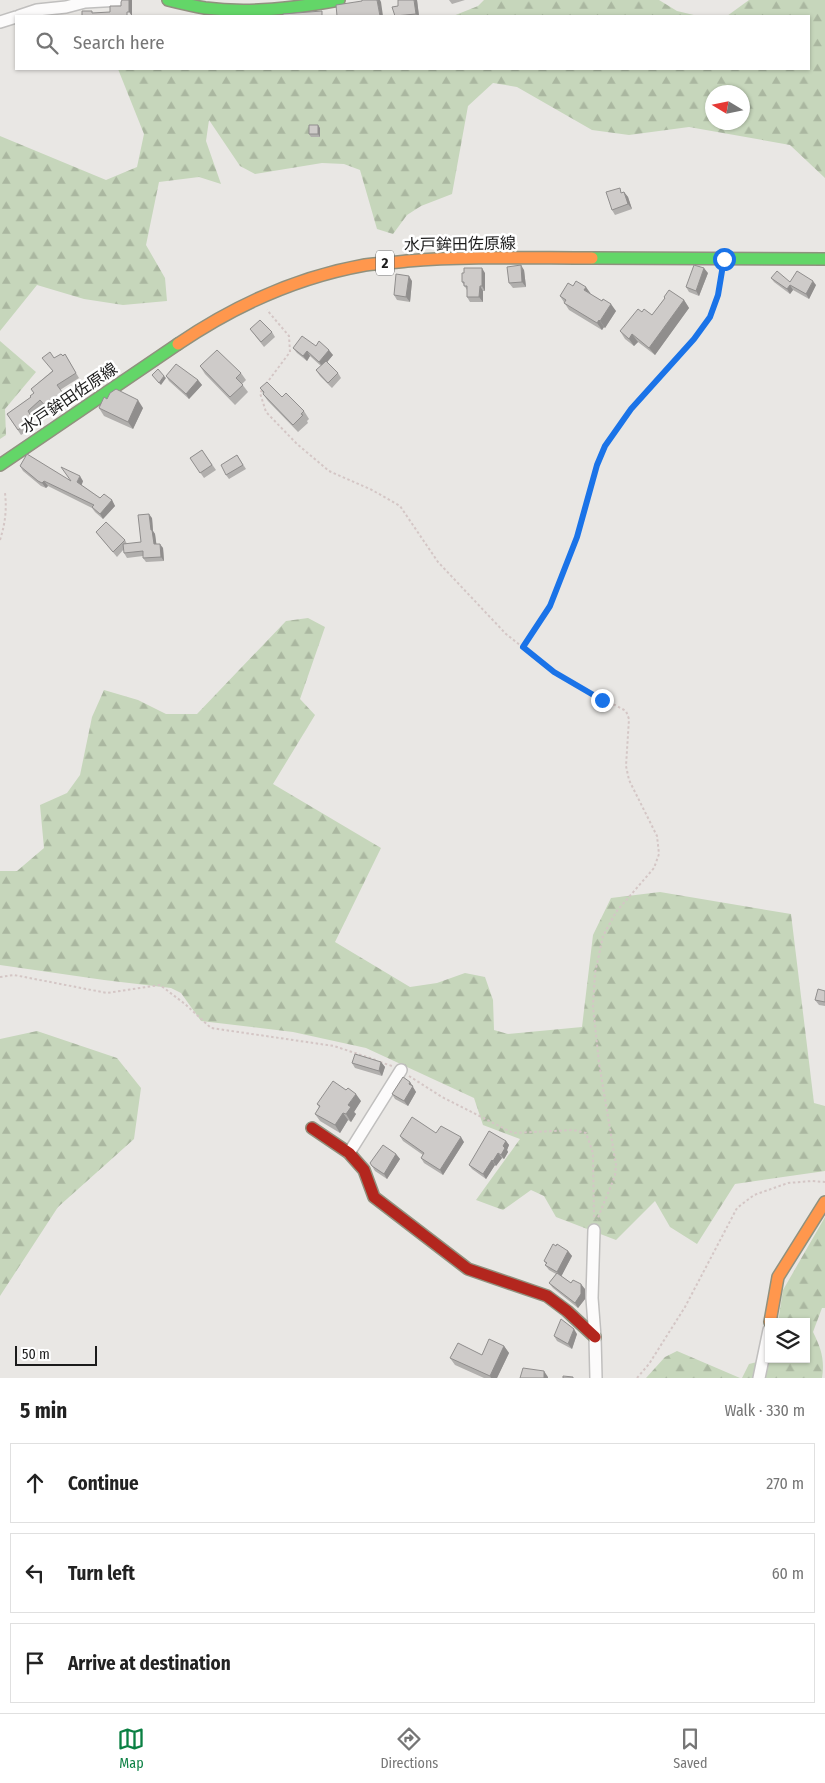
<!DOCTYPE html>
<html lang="en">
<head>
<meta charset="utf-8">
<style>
	:root { --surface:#fff; --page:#f2f2f2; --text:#222; --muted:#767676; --line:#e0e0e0; --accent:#0b8043 }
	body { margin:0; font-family:"Fira Sans Condensed","Noto Sans JP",sans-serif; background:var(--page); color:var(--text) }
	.controls { position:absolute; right:15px; bottom:15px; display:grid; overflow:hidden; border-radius:0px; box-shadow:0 1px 4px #0004 }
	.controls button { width:45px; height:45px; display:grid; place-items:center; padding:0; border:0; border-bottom:1px solid var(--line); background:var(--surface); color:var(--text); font:25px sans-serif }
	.compass { position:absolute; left:705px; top:85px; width:45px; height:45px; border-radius:50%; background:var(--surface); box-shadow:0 1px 4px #0004; rotate:280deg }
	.scale { position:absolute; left:15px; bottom:12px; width:82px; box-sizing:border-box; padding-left:5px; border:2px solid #1b1b1b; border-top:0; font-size:14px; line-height:18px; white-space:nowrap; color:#1b1b1b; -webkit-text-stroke:4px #fff; paint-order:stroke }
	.stop { position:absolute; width:15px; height:15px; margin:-11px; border:4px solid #1a73e8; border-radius:50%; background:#fff }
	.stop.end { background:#1a73e8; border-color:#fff; box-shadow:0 1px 5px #0008 }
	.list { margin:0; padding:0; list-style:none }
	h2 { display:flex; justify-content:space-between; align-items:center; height:65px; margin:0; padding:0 20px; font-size:21px }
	h2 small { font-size:16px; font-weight:400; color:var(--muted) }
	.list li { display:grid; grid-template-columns:32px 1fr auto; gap:15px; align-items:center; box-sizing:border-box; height:80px; margin:0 10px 10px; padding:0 10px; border:1px solid var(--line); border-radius:0px }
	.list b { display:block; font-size:19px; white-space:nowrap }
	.list em { font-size:16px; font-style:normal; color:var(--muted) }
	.icon { flex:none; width:28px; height:28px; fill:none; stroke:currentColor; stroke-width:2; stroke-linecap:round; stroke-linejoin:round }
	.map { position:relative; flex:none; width:825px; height:1378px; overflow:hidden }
	.search { position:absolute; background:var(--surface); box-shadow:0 1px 4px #0004; left:15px; right:15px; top:15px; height:55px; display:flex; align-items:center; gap:12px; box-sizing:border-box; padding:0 18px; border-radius:0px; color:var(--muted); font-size:19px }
	.sheet { height:335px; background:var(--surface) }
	nav { display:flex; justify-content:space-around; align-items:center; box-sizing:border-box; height:70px; border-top:1px solid var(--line); background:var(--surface); font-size:14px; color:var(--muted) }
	nav a { display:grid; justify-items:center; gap:2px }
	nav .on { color:var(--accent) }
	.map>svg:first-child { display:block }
	.forest { fill:url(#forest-firs); fill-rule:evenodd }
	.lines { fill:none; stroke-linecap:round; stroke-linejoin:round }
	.street-casing { stroke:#c0bfbe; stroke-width:14 }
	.fast-casing { stroke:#90917e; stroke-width:14 }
	.slow-casing { stroke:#90917e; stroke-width:14 }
	.jam-casing { stroke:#90917e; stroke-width:14 }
	.path { stroke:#d4c6c5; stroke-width:2; stroke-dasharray:2.5 2.5; stroke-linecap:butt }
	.street { stroke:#fcfbfb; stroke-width:11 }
	.fast { stroke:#63d668; stroke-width:11 }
	.slow { stroke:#ff974d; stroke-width:11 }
	.jam { stroke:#b3261e; stroke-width:11 }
	.wall { fill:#b1afad }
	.shaded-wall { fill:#908e8d }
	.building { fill:#cecbc9; stroke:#908e8d }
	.route { stroke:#1a73e8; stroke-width:6 }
	.labels { text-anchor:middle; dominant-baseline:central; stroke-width:5; stroke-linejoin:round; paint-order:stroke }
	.shield { fill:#fff; stroke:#5f5f5f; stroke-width:1 }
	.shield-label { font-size:15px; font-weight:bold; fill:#1b1b1b }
	.street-label { font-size:16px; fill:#1b1b1b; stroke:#fff }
</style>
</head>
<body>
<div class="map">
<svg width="825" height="1378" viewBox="0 0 825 1378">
	<defs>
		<pattern id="forest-firs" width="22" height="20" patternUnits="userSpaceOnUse" patternTransform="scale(1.25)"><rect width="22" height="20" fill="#c6d6bb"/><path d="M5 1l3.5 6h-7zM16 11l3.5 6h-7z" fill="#aab7a0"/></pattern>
	</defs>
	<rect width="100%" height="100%" fill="#e9e7e4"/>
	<path class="forest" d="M484,0H659L677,11L698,16H453L478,6Z
		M749,0H825V178L790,145L689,127L629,135L592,130L517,87L493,83L468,106L452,194L421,206L407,215L393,234L377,229L360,170L344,164L322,163L255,174L240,166L209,120L206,141L221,184L199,177L159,182L146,245L165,278L167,301L123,305L84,299L37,285L0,331V136L106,180L137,167L144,134L118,69H809V16H727ZM712,92H742V122H712Z
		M0,341L36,372L5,409L6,435L0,439Z
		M308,618L325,627L300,699L315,715L273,784L381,848L335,942L410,987L437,983L465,973L485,977L493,1000L494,1030L508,1034L582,1027L593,935L611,898L660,892L791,914L814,1103L825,1106V1171L735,1184L697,1244L670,1227L655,1201L616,1240L556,1217L544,1196L531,1190L503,1210L476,1200L520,1139L483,1125L474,1098L366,1048L293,1032L201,1021L181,993L171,988L104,980L0,965V871H17L44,848L40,805L67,793L80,775L92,717L104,690L138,700L166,714H197L286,621Z
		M37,1031L117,1058L141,1088L134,1139L58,1207L0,1296V1039Z
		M825,1217V1308H822L813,1332C821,1348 825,1360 822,1378H742L749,1364L769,1359H806V1322H778L783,1290Z
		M677,1351L740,1378H646L665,1357Z"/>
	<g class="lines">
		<defs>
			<path id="street" d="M19,16L37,10L66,7L85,2L121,0
				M0,22L16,17
				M349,1153L401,1070
				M594,1230L592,1298L595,1337L596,1378
				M759,1378L769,1330"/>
			<path id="fast" d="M168,0C180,3 193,6 205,8C250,14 295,8 339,0
				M592,258L825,259
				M0,465L178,344"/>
			<path id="slow" d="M178,344C234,306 298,277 365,265C379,263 393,263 407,261C468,256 530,258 592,258
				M770,1322L778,1277L825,1202"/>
			<path id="jam" d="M312,1128L349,1153L364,1170L374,1197L468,1269L547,1296L567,1311L595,1337"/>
		</defs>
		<use href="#street" class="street-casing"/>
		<use href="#fast" class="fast-casing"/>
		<use href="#slow" class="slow-casing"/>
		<use href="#jam" class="jam-casing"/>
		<path class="path" d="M266,384L290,352L289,336L267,310
			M262,390L260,393L266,412L297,444L329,471L372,490L400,506L438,562L506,634L554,672L602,700L615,705L626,711L629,719L626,766L629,780L657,836L659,854L654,868L616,912L603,936L595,973L593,1006L599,1063L616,1165L615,1176L597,1220
			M0,540C5,524 7,510 5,493
			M523,647L550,605L577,537L597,465L605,447L631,409L694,339L710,317L718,295L721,274
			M0,977L14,975L107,993L160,985L185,1004L211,1028L334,1046L376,1060
			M380,1062L392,1066
			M409,1076L442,1097L513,1133L573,1130L586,1133L593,1153L594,1220
			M637,1378L649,1364L685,1307L737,1208L754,1195L788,1183L812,1181L825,1182"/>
		<use href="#street" class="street"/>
		<use href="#fast" class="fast"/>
		<use href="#slow" class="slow"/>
		<use href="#jam" class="jam"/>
	</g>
	<path class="wall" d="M417,0L419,16H395Z
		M449,0H465L452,4Z
		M320,128V137H311L309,134Z
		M624,192L628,197L632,209L615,215L612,210Z
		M524,270L526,287L513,288L509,283Z
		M485,273V291H483V302H470L467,297V290L462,282Z
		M708,273L699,296L689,292L686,287Z
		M771,278L790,282L816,285L809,299L793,290L790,294L774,282Z
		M412,281L410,302L397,300L394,295Z
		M573,286L590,294L616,311L605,328L604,327L602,330L569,310L560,296Z
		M664,297L684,300L689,308L655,355L638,342L634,346L625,339L620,331L642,312L652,315L665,298Z
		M250,329L272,332L275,337L264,347Z
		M316,346L333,355L327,362L338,373L341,378L332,388L320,376L316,370L321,366L310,356L307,361L297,353L293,348Z
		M65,354L79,378L60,390L68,401L55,412L54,410L50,413L43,405L31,416L37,424L21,435L7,414L31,397L34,393L31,389L52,371L54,358Z
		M200,366L241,373L246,380L242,384L248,392L235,405L205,374Z
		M166,376L198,380L202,385L189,399L169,381Z
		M260,388L282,397L304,411L309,419L307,421L308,423L298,432L268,401L263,394V393Z
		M107,399L143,408L133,429L104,416L99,408Z
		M202,450L216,470L204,478L190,458Z
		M237,455L246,469L229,479L226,475Z
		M20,466L71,481H83L81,485L100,498L112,500L115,506L103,519L95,512L92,508L48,486L46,488L41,486L23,471Z
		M152,518L153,531L155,534L156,544L163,548L164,561L146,562L143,558V556L127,558L124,553V549L117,557L96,532L125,540L127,544L141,542Z
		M825,991V1006L819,1005L815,1000Z
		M381,1062L385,1067L382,1076L355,1068L352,1063Z
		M410,1082L416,1092L408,1106L395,1099L392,1094Z
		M361,1101L354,1112L356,1114L351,1122L348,1120L340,1133L320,1121L315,1114L319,1107L317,1104Z
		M436,1133L464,1142L443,1175L424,1163L421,1158L423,1155L403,1141L400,1136Z
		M506,1141L509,1145L507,1150L508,1152L504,1159L502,1158L496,1166L495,1165L486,1179L472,1169L469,1165Z
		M396,1154L400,1159L387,1179L375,1171L372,1166Z
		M568,1251L572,1256L561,1276L571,1283L585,1289V1299L578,1308L553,1288L549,1283L556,1274L549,1270L545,1265L546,1264L544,1261Z
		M577,1334L572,1349L557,1341L554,1336Z
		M504,1346L509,1353L497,1378H484L455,1365L450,1358L482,1355Z"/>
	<path class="shaded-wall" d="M129,0H132V16L129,12Z
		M377,0H380L381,2L383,16H380Z
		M414,0H417L419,16H417L416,14Z
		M318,125L320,128V137L318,134Z
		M624,192L628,197L632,209L628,204Z
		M521,265L524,270L526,287L522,282Z
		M482,268L485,273V291L482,286Z
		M704,268L708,273L699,296L696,291Z
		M409,276L412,281L410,302L406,297Z
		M813,281L816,285L809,299L806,294Z
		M790,285L793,290L790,294L787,289Z
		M480,286L483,291V302L479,297Z
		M586,287L591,294L584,290Z
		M684,300L689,308L655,355L649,348Z
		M611,304L616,311L605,328L600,321Z
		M599,320L604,327L602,330L597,323Z
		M632,334L638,342L634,346L629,339Z
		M329,350L333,355L323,367L319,362Z
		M307,351L310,356L307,361L303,356Z
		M164,376L166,378L161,385L159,383Z
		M198,380L202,385L189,399L186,394Z
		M138,400L143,408L133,429L128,422Z
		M80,476L83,481L81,487L77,482Z
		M44,481L48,486L46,488L42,483Z
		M112,500L115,506L103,519L100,514Z
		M149,514L152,518L153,531L155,534L157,548L154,544L151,530Z
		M160,544L163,548L164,561L161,557Z
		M381,1062L385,1067L382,1076L379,1071Z
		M410,1082L416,1092L408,1106L404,1101Z
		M356,1094L361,1101L354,1112L356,1114L351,1122L346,1114L348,1105Z
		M343,1113L348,1120L340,1133L335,1125Z
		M461,1137L464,1142L443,1175L440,1170Z
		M506,1141L509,1145L507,1150L508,1152L504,1159L501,1155L503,1146Z
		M498,1153L502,1158L496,1166L493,1161Z
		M396,1154L400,1159L387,1179L384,1174Z
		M492,1160L495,1165L486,1179L483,1174Z
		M568,1251L572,1256L561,1277L557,1272Z
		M581,1284L585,1289V1299L578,1308L575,1303Z
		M574,1329L577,1334L572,1349L568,1344Z
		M504,1346L509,1353L497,1378H491L490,1376Z
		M544,1371L548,1377V1378H544Z"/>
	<path class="building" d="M122,0H129V12H127V16H82V11H92V13L110,12V6H121V2Z
		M362,0H377L380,16H337L336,5L362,1Z
		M398,0H414L416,14L395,16L392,7L398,6Z
		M322,11V16H283V14Z
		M309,125H318V134H309Z
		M620,188L621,193L624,192L628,204L612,210L606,192Z
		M521,265L522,282L509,283L507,267Z
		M694,265L704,268L696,291L686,287Z
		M464,268H482V286H480L479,297H467V286H464V282H462V273H464Z
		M777,271L790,282L797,271L813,281L806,294L790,285L787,289L771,278Z
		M396,274L409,276L406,297L394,295Z
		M576,281L586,287L584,290L602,301L603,299L611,304L600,321L599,320L597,323L564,303L566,300L560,296L568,283L573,286Z
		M669,290L684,300L649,348L632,334L629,339L620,331L638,309L642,312L644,309L652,315L665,298L664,297Z
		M260,320L272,332L261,342L250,329Z
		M302,336L316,346L319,341L329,350L319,362L307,351L303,356L293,348Z
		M217,350L241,373L236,378L243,385L230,397L200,366Z
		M50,352L54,358L61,354L63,356L65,354L76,373L57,385L65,396L51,407L50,405L47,408L40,400L28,411L33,419L18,430L7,414L31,397L30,396L34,393L31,389L53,371L42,358Z
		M326,361L338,373L328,383L316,370Z
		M176,364L198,380L186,394L166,376Z
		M158,369L164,376L159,383L152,375Z
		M267,382L282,397L286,393L304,411L301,414L303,415L293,425L263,394L264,392L260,388Z
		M116,389L138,400L128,422L99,408L104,397L107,399L110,393Z
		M202,450L212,465L200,473L190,458Z
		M27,454L71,481L61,467L80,476L77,482L100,498L104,494L112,500L100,514L92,507L94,505L44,481L42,483L38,481L20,466Z
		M237,455L243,465L226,475L221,465Z
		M149,514L151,530H152L154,544H160L161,557L143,558V551L124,553L123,544L141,542L138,515Z
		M106,522L125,540L113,552L96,532Z
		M818,989L825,991V1002L815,1000Z
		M355,1054L381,1062L379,1071L352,1063Z
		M403,1077L410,1082L409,1084L413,1086L404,1101L392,1094Z
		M333,1081L346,1090L348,1088L356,1094L348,1105L351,1107L346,1114L343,1113L335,1125L315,1114L320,1106L317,1104Z
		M412,1117L436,1133L441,1126L461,1137L440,1170L421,1158L424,1153L400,1136Z
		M489,1131L506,1141L503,1146L505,1148L501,1155L498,1153L493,1161L492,1160L483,1174L469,1165Z
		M383,1145L396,1154L384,1174L372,1166L370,1163Z
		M553,1244L556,1246L557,1244L568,1251L557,1272L545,1265L547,1263L544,1261Z
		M557,1273L571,1283L573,1280L581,1284V1294L575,1303L549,1283Z
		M561,1319L574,1329L568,1344L554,1336Z
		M489,1339L504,1346L490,1376L450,1358L458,1343L482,1355Z
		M523,1368L544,1371V1378H520Z
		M563,1376L573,1377V1378H563Z"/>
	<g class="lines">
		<path class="route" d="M602,700L554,672L523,647L550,606L577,537L597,465L605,446L631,409L694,339L710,317L718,295L724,259"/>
	</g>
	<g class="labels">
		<rect class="shield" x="376" y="250.5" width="18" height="25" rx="4"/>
		<g class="shield-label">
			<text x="385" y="263">2</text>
		</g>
		<g class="street-label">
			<text transform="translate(460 244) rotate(-1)">水戸鉾田佐原線</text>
			<text transform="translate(69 398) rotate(-34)">水戸鉾田佐原線</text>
		</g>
	</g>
</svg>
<div class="controls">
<button><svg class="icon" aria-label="layers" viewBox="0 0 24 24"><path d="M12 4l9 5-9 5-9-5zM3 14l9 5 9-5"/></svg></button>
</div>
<svg class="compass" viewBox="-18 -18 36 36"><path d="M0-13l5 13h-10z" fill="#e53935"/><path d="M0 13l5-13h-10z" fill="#767676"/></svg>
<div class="scale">50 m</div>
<div class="stop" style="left:724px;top:259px"></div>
<div class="stop end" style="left:602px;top:700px"></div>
<div class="search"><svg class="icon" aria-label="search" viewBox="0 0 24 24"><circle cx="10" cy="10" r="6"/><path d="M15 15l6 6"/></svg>Search here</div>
</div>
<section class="sheet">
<h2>5 min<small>Walk · 330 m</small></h2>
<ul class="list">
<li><svg class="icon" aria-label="ahead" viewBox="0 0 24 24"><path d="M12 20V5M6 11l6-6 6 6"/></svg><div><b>Continue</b></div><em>270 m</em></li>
<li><svg class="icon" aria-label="left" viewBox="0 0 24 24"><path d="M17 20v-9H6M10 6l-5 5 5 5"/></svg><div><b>Turn left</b></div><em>60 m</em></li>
<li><svg class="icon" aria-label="arrive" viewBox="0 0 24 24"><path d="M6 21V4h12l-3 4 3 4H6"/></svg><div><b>Arrive at destination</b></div></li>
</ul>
</section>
<nav>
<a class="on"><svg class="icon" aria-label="map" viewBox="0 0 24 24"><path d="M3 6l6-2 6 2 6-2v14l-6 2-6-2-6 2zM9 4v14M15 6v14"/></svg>Map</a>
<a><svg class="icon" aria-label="directions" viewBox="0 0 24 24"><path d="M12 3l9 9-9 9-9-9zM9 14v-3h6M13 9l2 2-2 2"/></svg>Directions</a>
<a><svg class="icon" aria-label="saved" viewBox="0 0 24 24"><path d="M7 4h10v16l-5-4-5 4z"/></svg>Saved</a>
</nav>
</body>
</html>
